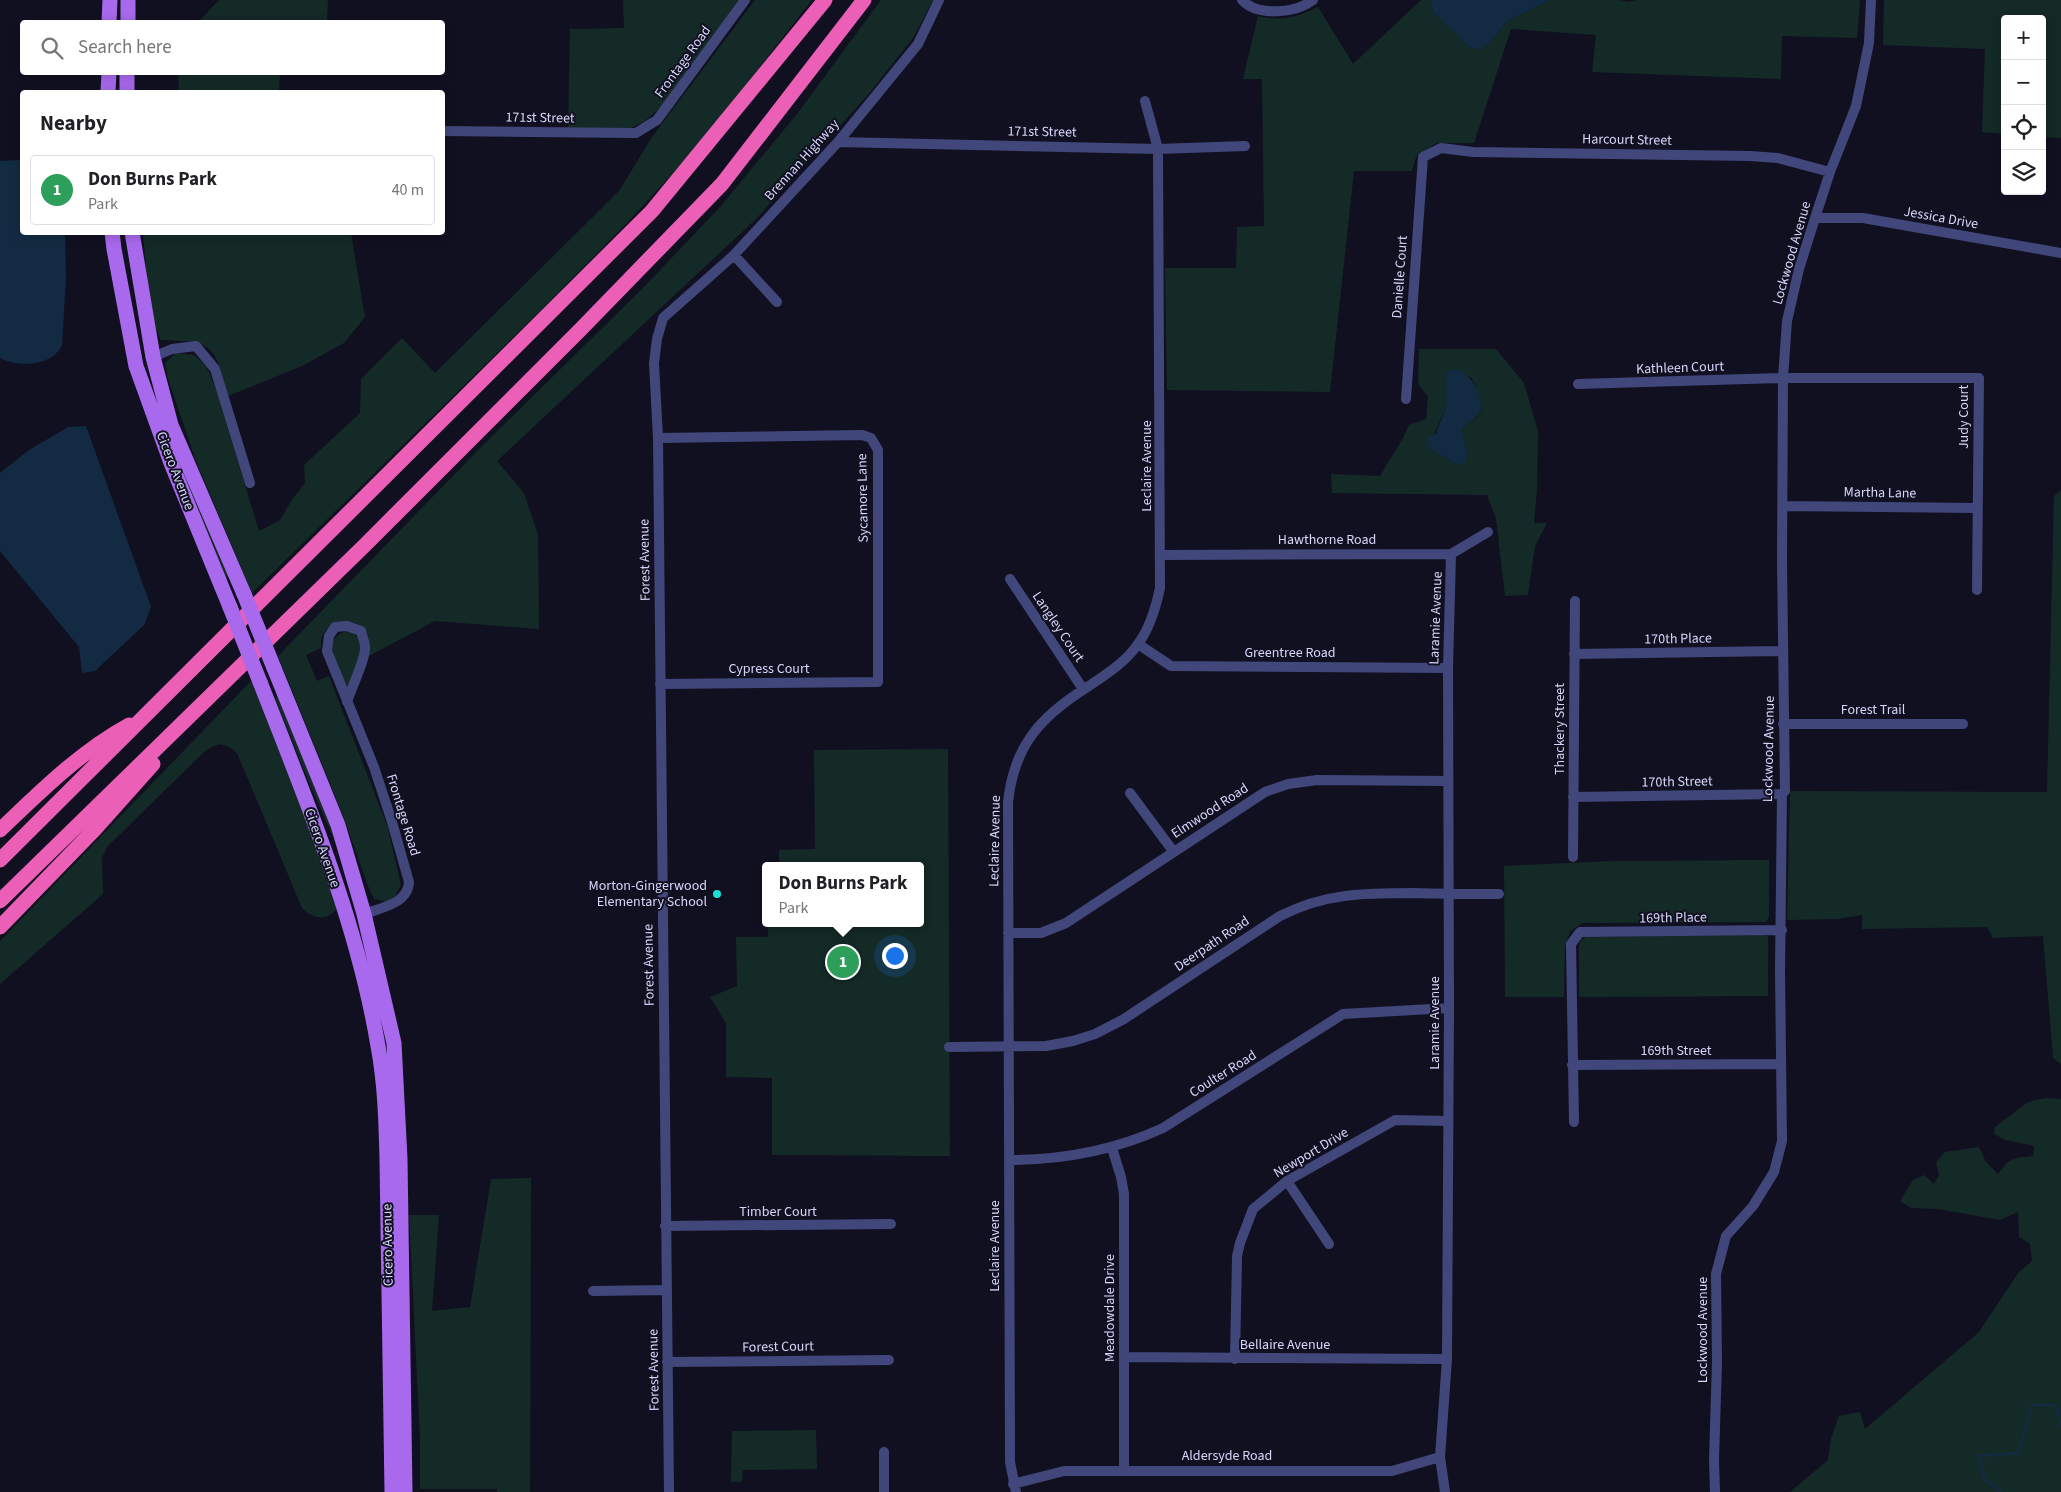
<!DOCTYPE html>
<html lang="en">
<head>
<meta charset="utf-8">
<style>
	:root { --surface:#fff; --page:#f6f6f6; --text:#202124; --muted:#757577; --line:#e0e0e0; --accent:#0b8043 }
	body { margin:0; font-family:"Source Sans 3",sans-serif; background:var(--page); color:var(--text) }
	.controls { position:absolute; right:15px; top:15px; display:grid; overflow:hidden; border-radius:5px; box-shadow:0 2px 12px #0003 }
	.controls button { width:45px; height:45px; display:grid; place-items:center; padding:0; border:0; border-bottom:1px solid var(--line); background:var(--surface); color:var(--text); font:25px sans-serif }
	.you { position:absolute; left:894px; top:955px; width:18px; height:18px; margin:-12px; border:4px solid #fff; border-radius:50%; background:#1a73e8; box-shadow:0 0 0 8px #1a73e833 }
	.badge { display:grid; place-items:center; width:32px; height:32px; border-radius:50%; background:var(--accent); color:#fff; font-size:16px; font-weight:700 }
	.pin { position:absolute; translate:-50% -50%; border:2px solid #fff; box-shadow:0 1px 5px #0006 }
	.popup { position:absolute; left:762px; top:862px; width:162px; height:65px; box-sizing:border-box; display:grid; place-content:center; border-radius:5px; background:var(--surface); filter:drop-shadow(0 1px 4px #0005); font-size:16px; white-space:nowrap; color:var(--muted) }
	.popup b { font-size:19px; color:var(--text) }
	.popup::after { content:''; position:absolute; left:50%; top:100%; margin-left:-10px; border:10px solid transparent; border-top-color:var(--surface) }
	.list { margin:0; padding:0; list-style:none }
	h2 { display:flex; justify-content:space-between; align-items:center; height:65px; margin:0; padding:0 20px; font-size:21px }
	h2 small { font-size:16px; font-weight:400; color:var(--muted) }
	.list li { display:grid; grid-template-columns:32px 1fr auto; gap:15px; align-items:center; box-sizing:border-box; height:70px; margin:0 10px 10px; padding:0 10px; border:1px solid var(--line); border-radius:5px }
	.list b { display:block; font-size:19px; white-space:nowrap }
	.list p { margin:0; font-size:16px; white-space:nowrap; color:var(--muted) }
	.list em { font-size:16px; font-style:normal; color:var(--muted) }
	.icon { flex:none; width:28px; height:28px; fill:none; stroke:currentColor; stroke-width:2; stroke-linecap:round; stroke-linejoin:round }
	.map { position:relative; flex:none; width:2061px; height:1492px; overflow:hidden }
	.search { position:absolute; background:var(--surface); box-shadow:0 2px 12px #0003; left:20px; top:20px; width:425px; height:55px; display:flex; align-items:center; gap:12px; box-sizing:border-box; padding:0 18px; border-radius:5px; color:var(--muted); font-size:19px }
	.panel { position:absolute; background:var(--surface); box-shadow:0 2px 12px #0003; left:20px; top:90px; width:425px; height:145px; border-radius:5px }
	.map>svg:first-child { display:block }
	.green { fill:#142a26; fill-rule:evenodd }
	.water { fill:#132b42 }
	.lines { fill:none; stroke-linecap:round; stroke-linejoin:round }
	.stream { stroke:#132b42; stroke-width:2.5 }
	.street { stroke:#41477a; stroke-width:10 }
	.primary { stroke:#a969ed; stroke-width:15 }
	.highway { stroke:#eb5fb6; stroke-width:15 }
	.primary-bridge { stroke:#a969ed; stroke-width:15 }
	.poi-dot { fill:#1be0d7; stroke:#111021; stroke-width:2 }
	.labels { text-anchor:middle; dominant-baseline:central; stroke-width:4; stroke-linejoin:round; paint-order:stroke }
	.street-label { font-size:14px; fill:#d5d6fa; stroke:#111021 }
	.poi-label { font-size:14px; fill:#d5d6fa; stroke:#111021; text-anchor:end }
</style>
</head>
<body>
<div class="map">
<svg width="2061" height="1492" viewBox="0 0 2061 1492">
	<rect width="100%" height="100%" fill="#111021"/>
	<path class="green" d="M219,0H328L327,22H198Z
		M623,0H741L661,107L644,122L628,129L568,128L570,29L624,28Z
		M755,0H812L727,109L675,171L626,224L540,311L252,593L196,461L168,379L165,363L176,353L194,355L206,366L215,386L259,531L280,520L291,501L305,483L304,465L360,413L361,379L402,338L435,373L619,191L652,137Z
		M881,0H933L913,38L867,96L756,219L497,461L524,493L538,535L539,629L435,621L369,656C369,650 370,641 368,636C360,615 331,619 322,636C321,639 321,644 321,648L306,655L317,681L329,676L388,828L401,885L395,896L387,902L374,899L368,886L344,818L278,656L482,446L643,288L720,207L797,114Z
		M1421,0H1431L1433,12L1469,47L1481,50L1490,43L1507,21L1550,0H1620L1629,2L1636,0H1860L1857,38L1782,36L1781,79L1592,72L1596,35L1511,29L1474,143H1436L1416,157L1412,171H1354L1330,392L1167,390L1165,268H1236L1237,227L1264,226L1262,79H1243L1258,16C1283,22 1296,17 1318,7L1353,64Z
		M1884,0H2061V138L2042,137V19H2005V134L1982,132L1985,49L1883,45Z
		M178,73H280L279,92H179Z
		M143,233H351L365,317L344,343L302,366L228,396C215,346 215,341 161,340C147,312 146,264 143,233Z
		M1419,349H1496L1524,383L1538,431L1537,490L1534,523H1547L1535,546L1528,595L1505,596L1496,518L1487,495L1332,493L1331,474L1380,476L1403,438L1409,425L1426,419L1428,397L1418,384ZM1446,373L1471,377C1476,387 1487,405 1478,416C1473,420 1468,422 1462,429L1467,450L1457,465L1429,448L1446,406Z
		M168,429L229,575L225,579L174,456Z
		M2060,491L2061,492V1064L2053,1058L2043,936L1993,938L1987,927L1862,929V915L1837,919L1787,920L1790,791L2047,792L2054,496Z
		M347,631C374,637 353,672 347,688C339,671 319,638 347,631Z
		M251,681L300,799L338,906C329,922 314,920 302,908L237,753C224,742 220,742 205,751L107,847L102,858L103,894L0,984V941Z
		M279,695L340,846H337L311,787L275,699Z
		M948,749L950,1156L772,1155V1078L726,1077V1023L710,997L737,986L736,937H768V923H920V866H779V850L815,849L814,750Z
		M1769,860V917L1766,922L1582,923L1570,932L1565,946L1564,997H1505L1504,866L1615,861Z
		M1761,935L1768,936V996L1579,997V947L1580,941L1586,937Z
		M2045,1098L2061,1099V1492H1790L1828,1460L1831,1439L1839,1416L1860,1412L1865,1429L1979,1332L2019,1272L2032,1261L2030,1244L2019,1237L2018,1212L2000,1220L1938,1209L1911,1208L1900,1201L1913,1180L1924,1175L1934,1184L1939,1175L1936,1162L1945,1152L1979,1147L1986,1162L1998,1174C2009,1158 2013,1158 2033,1156L2034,1146L2005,1140L1994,1134L1995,1127L2028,1102Z
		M531,1178L530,1492H497V1489H420V1438L409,1215H439L432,1311L470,1307L491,1179Z
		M816,1430L817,1469L743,1470L742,1482H731L732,1431Z"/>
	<path class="water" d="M1431,0H1550L1507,21L1490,43L1481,50L1469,47L1433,12Z
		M21,160L22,232L65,233L66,278L62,345C53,366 19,368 0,358V161Z
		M1451,370H1461C1472,378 1486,398 1480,412C1478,417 1467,423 1462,429L1467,450L1466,462L1457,465L1429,448L1427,438L1436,434L1446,406V373Z
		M86,426L151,607L144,625L95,671L82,673L79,647L0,551V473L29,450L68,427Z"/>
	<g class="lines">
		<path class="stream" d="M2002,1492L1985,1480L1978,1456L2018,1453L2032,1405H2055L2061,1425"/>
		<path class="street" d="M1242,0C1258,17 1296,13 1313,0
			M442,131L636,133L657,120L745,0
			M838,142L1158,149L1245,146
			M1815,218H1863L2061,253
			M734,255L777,302
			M153,357L172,349L196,346L215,369L250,483
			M1578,384L1783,378H1979L1977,590
			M1406,399L1423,157L1441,148L1473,152L1750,156L1778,158L1830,172
			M658,438L862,435L871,438L878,450V682L660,684
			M1783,506L1977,508
			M1161,555L1451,554L1488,532
			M1010,579L1083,689
			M1138,644L1171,666L1448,668
			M1574,654L1783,651
			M347,702C351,689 366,658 365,647C365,642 362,636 361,631L347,626L335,627L329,636L327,651L374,767L392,822L409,882C408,904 380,908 364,914
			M1783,724H1963
			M1130,793L1173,851
			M1573,797L1782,794
			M1573,857L1575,601
			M1008,933H1041L1066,923L1265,792L1288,784L1317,780L1448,781
			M949,1047L1046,1046L1073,1041L1095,1034L1124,1019L1280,916C1325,893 1365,893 1414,893C1443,894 1471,894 1499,894
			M1572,1065L1781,1064
			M1574,1122L1571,944L1580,932L1782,930
			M1112,1148L1121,1177L1124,1194V1470
			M1009,1160C1063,1160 1113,1151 1163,1128L1343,1014L1449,1008
			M1287,1181L1329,1244
			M665,1226L891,1224
			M593,1291L666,1290
			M1124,1357L1447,1359
			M1235,1359L1237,1256L1240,1243L1253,1209L1287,1181L1395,1120L1448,1121
			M667,1362L889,1360
			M884,1452V1492
			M1013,1484L1064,1471H1392L1440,1457
			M669,1492L658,438L654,363L657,339L663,318L734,255L838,142L918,44L939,0
			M1016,1492L1010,1462L1008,802C1014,746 1040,717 1086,688C1105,675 1125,663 1138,644C1150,628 1156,607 1160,588L1158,149L1145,101
			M1445,1492L1440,1457L1447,1359L1449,1008L1448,668L1451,554
			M1715,1492L1714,1460L1717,1362L1716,1274L1726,1236L1753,1206L1774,1172L1782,1141L1780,971L1782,794L1785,791L1782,562L1783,378L1787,321L1799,269L1815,218L1830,172L1856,106L1869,43L1871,0"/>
		<path class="primary" d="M109,22L110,0
			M128,22V0
			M108,92L109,72
			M127,92V72
			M112,232L114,249L136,366L171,463L230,607
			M132,232L153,357L171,425L244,594
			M274,668L338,825L364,914L394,1043L400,1159L405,1492
			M260,682C306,800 357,920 378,1046C385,1083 386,1121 387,1159L392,1492"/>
		<path class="highway" d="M0,830C40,792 81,751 129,725
			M0,860L652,211L825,0
			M0,901L365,545L580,330L722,184L864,0
			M0,927L95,829L153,764"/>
		<path class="primary-bridge" d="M244,594L274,668
			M230,607L260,682"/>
	</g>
	<circle class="poi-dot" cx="717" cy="894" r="5"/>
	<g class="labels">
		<g class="street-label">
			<text transform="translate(683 62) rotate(-54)">Frontage Road</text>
			<text transform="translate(540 118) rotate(1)">171st Street</text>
			<text transform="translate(1042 132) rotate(1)">171st Street</text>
			<text transform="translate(1627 140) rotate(1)">Harcourt Street</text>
			<text transform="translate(802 160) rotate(-48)">Brennan Highway</text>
			<text transform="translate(1941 218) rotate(10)">Jessica Drive</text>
			<text transform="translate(1792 253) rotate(-74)">Lockwood Avenue</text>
			<text transform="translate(1400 277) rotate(-86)">Danielle Court</text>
			<text transform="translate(1680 368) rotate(-2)">Kathleen Court</text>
			<text transform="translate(1964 417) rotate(-90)">Judy Court</text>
			<text transform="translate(1147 466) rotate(-90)">Leclaire Avenue</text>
			<text transform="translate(175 471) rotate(69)">Cicero Avenue</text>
			<text transform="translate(1880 493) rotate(1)">Martha Lane</text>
			<text transform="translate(863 498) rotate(-91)">Sycamore Lane</text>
			<text x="1327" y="540">Hawthorne Road</text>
			<text transform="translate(645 560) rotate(-91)">Forest Avenue</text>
			<text transform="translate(1436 618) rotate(-88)">Laramie Avenue</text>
			<text transform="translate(1058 627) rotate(56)">Langley Court</text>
			<text transform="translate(1678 639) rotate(-1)">170th Place</text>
			<text x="1290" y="653">Greentree Road</text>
			<text x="769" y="669">Cypress Court</text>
			<text x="1873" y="710">Forest Trail</text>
			<text transform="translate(1560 729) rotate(-90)">Thackery Street</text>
			<text transform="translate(1769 749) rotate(-89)">Lockwood Avenue</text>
			<text transform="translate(1677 782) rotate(-1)">170th Street</text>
			<text transform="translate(1210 811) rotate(-33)">Elmwood Road</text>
			<text transform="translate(403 815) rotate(73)">Frontage Road</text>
			<text transform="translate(995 841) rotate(-89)">Leclaire Avenue</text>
			<text transform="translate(322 848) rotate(71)">Cicero Avenue</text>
			<text transform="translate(1673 918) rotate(-1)">169th Place</text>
			<text transform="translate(1212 944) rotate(-34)">Deerpath Road</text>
			<text transform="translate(649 965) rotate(-91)">Forest Avenue</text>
			<text transform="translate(1435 1023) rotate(-90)">Laramie Avenue</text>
			<text x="1676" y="1051">169th Street</text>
			<text transform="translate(1223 1074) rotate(-32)">Coulter Road</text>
			<text transform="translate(1311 1153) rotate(-31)">Newport Drive</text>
			<text x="778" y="1212">Timber Court</text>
			<text transform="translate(388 1245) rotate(-91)">Cicero Avenue</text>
			<text transform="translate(995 1246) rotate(-90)">Leclaire Avenue</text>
			<text transform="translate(1110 1308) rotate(-90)">Meadowdale Drive</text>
			<text transform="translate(1703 1330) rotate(-90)">Lockwood Avenue</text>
			<text x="1285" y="1345">Bellaire Avenue</text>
			<text transform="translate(778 1347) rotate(-1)">Forest Court</text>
			<text transform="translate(654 1370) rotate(-91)">Forest Avenue</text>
			<text x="1227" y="1456">Aldersyde Road</text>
		</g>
		<g class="poi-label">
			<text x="707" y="886">Morton-Gingerwood<tspan x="707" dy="16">Elementary School</tspan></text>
		</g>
	</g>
</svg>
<div class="controls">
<button>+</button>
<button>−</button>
<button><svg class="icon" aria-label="locate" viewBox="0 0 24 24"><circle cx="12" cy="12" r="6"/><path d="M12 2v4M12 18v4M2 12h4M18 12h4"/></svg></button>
<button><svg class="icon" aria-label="layers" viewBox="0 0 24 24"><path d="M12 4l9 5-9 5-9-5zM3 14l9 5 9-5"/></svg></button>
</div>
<div class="you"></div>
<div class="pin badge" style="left:843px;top:962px;background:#2e9e5b">1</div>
<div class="popup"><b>Don Burns Park</b>Park</div>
<div class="search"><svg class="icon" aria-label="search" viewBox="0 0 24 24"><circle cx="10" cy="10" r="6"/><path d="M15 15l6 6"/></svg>Search here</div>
<section class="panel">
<h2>Nearby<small></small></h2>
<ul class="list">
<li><span class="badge" style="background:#2e9e5b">1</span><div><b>Don Burns Park</b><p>Park</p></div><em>40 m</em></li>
</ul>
</section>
</div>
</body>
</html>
